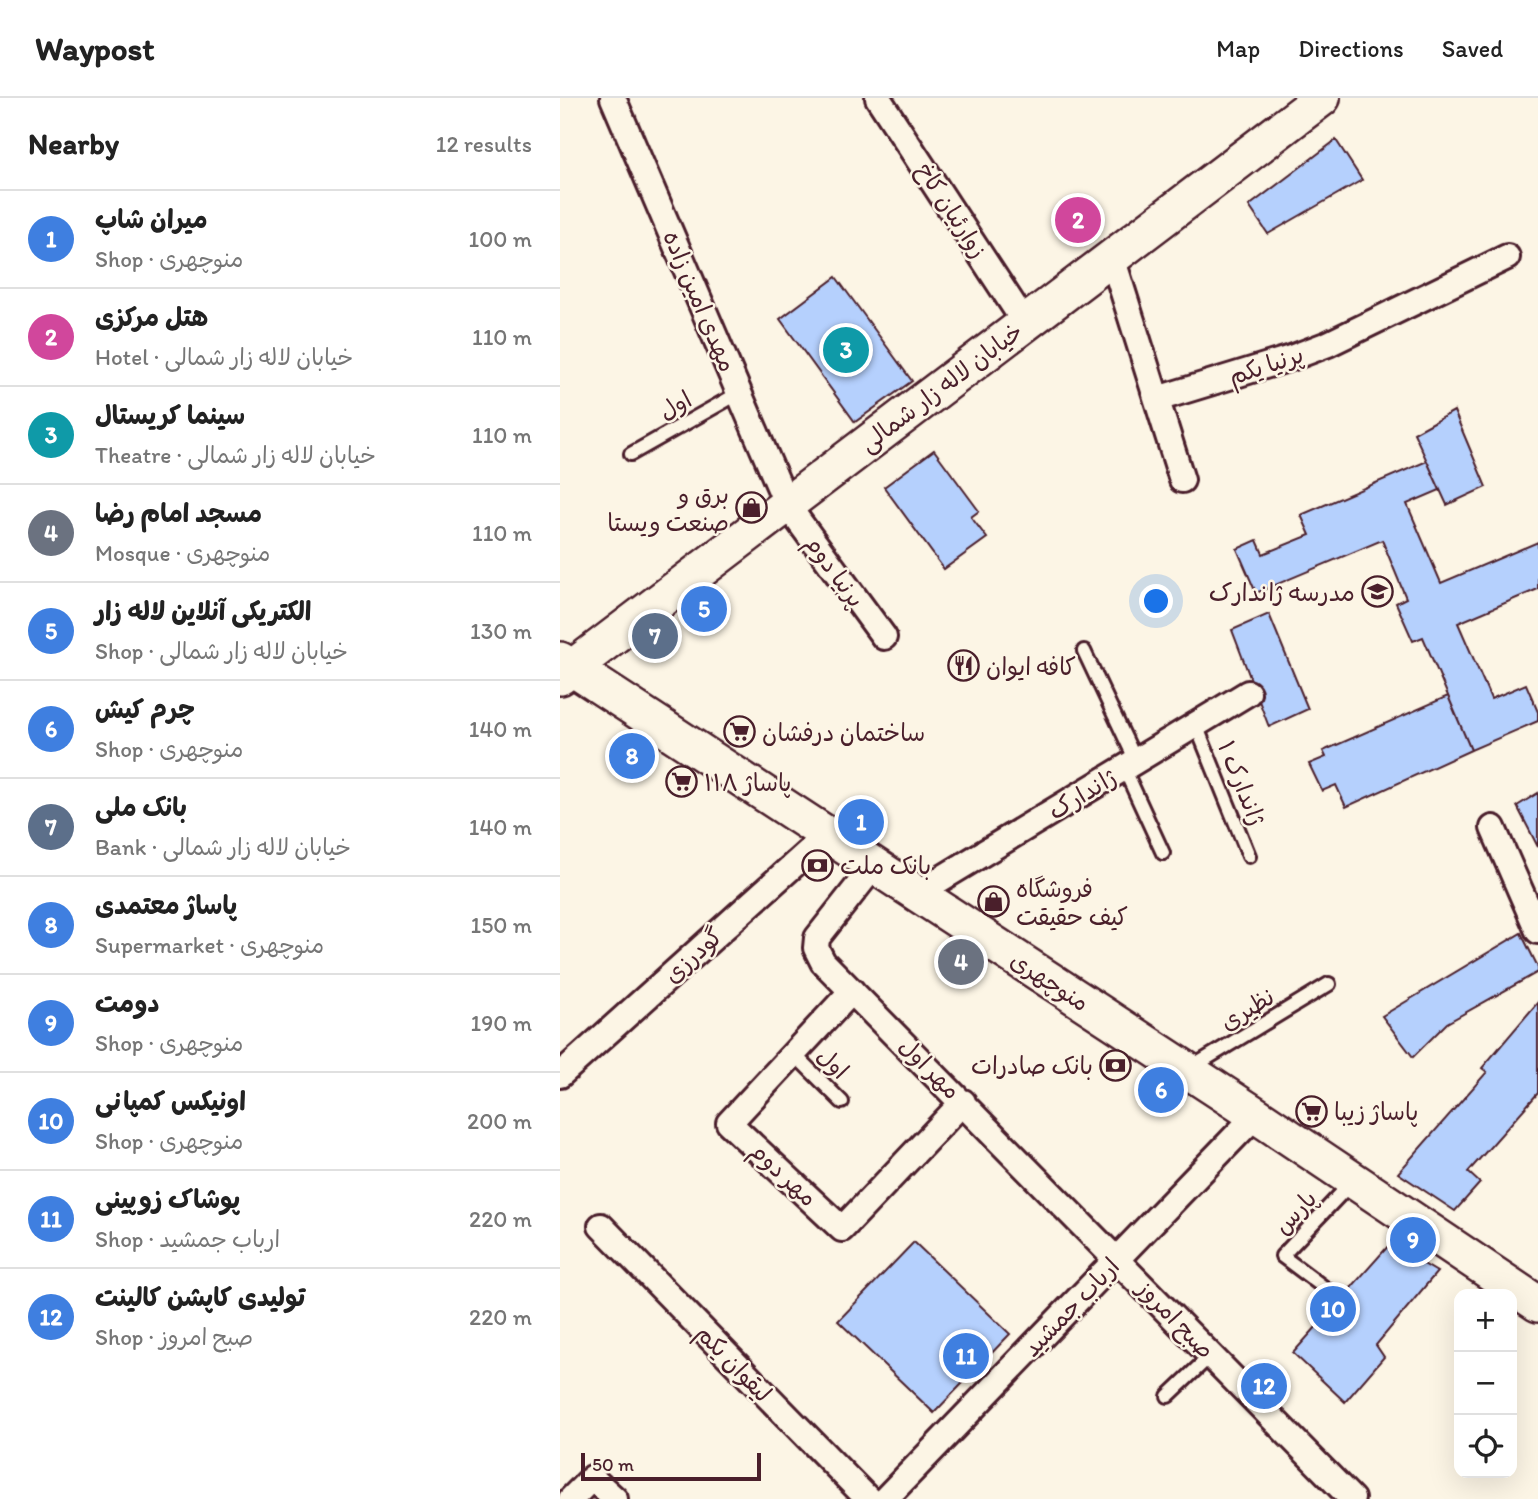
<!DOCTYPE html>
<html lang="en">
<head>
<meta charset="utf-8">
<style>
	:root { --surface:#fff; --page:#f2f2f2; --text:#222; --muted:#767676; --line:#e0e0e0; --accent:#2563eb }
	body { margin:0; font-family:Itim,"Playpen Sans Arabic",sans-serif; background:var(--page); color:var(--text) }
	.controls { position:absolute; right:21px; bottom:21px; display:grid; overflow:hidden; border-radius:14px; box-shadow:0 7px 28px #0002 }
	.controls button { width:63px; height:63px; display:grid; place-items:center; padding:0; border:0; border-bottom:2px solid var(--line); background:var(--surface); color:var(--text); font:35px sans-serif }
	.scale { position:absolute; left:21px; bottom:18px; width:180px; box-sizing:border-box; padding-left:7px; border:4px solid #4a1f2b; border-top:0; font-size:19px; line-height:24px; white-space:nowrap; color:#4a1f2b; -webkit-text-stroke:5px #fcf5e5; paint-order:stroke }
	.you { position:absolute; left:597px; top:504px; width:24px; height:24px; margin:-18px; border:5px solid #fff; border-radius:50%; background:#1a73e8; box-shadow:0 0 0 10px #1a73e833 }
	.badge { display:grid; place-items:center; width:46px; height:46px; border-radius:50%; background:var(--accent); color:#fff; font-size:23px; font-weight:700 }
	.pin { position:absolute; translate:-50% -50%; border:4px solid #fff; box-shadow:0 2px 7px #0006 }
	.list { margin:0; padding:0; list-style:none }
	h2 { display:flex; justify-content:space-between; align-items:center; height:91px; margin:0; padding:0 28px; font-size:30px }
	h2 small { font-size:23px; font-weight:400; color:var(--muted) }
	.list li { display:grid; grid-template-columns:46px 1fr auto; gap:21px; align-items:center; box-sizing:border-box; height:98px; padding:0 28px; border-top:2px solid var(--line) }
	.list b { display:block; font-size:26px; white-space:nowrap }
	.list p { margin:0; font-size:23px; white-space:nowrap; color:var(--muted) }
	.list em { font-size:23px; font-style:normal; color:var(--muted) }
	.icon { flex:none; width:38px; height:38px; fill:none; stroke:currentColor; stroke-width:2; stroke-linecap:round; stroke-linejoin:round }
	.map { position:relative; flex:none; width:978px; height:1401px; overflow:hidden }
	header { display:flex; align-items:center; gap:42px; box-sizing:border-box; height:98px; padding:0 35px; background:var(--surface); border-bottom:2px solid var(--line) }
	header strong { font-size:33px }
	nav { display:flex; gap:38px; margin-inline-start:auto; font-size:24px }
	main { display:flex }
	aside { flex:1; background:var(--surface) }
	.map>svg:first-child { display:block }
	.building { fill:#b5d0fd; stroke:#4a1f2b; stroke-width:2 }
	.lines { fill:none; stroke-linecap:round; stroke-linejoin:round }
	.lane-casing { stroke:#4a1f2b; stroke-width:18 }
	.street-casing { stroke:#4a1f2b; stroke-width:30 }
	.secondary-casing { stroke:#4a1f2b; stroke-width:40 }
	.lane { stroke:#fcf5e5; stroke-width:12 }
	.street { stroke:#fcf5e5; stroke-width:24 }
	.secondary { stroke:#fcf5e5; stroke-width:35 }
	.labels { text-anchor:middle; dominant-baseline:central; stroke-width:5; stroke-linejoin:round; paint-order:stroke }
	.street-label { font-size:24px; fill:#4a1f2b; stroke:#fcf5e5 }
	.poi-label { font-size:24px; fill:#4a1f2b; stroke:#fcf5e5; text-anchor:start }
</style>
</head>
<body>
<header>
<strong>Waypost</strong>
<nav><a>Map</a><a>Directions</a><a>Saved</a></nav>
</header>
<main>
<aside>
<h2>Nearby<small>12 results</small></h2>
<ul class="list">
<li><span class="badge" style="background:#3f7fe0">1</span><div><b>میران شاپ</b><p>Shop · منوچهری</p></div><em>100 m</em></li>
<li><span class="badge" style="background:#d1479c">2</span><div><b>هتل مرکزی</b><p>Hotel · خیابان لاله زار شمالی</p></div><em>110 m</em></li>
<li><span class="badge" style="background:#0f9aa8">3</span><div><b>سینما کریستال</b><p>Theatre · خیابان لاله زار شمالی</p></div><em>110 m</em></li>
<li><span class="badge" style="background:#6b7280">4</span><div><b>مسجد امام رضا</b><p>Mosque · منوچهری</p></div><em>110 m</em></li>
<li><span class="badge" style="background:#3f7fe0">5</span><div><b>الکتریکی آنلاین لاله زار</b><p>Shop · خیابان لاله زار شمالی</p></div><em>130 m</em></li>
<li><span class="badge" style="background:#3f7fe0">6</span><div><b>چرم کیش</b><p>Shop · منوچهری</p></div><em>140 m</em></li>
<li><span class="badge" style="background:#5c6f8a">7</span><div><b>بانک ملی</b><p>Bank · خیابان لاله زار شمالی</p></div><em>140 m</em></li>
<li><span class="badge" style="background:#3f7fe0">8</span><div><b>پاساژ معتمدی</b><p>Supermarket · منوچهری</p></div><em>150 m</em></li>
<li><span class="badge" style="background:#3f7fe0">9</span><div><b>دومت</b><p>Shop · منوچهری</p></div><em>190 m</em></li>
<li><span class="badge" style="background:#3f7fe0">10</span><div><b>اونیکس کمپانی</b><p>Shop · منوچهری</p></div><em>200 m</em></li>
<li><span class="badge" style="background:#3f7fe0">11</span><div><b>پوشاک زوپینی</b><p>Shop · ارباب جمشید</p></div><em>220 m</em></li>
<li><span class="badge" style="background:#3f7fe0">12</span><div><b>تولیدی کاپشن کالینت</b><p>Shop · صبح امروز</p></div><em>220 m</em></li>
</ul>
</aside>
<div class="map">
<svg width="978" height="1401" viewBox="0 0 978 1401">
	<rect width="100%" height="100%" fill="#fcf5e5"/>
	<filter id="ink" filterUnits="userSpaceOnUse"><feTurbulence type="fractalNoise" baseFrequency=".0143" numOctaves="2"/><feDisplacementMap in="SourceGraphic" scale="14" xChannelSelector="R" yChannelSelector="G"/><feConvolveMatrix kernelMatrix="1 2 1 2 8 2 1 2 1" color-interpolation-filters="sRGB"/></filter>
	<g filter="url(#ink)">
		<path class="building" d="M776,42L802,82L708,136L689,108Z
			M276,179L352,283L295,324L220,221Z
			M894,313L926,389L887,407L854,335Z
			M374,352L419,413L411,419L427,440L384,471L324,389Z
			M867,363L880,392L847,406L881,485L978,444V491L898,525L931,601L966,586L978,614V623L911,652L863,539L853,543L836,505L846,500L822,442L696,495L677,451L697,442L703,456L750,437L741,417Z
			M709,516L748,611L709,629L672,532Z
			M888,598L911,652L786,709L776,687L762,693L749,666L766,659L763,653Z
			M978,695V749L957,708Z
			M961,835L978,869V874L887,925L853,959L822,918Z
			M978,904V995L908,1074L920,1085L895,1113L838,1075L927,974L922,970Z
			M354,1144L450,1236L374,1315L278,1223Z
			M830,1146L877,1174L816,1247L824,1259L785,1304L733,1255Z"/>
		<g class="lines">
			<defs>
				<path id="lane" d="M71,356L179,295
					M524,553L576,663
					M636,627L689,758
					M564,670L603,755
					M234,956L282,1004
					M629,971L769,886
					M774,1197L722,1158L791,1085
					M608,1298L651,1257"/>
				<path id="street" d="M53,0L227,407L324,539
					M318,0L465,225
					M552,159L622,382
					M597,301L731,260L768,246L947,159
					M933,730L978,833
					M313,769L257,840L256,850L263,864L792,1401
					M356,796L688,595
					M292,893L169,1025L282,1131L403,1004
					M0,977L266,738
					M41,1128L308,1401
					M11,1401L32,1380L55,1401
					M325,1401L696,1017"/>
				<path id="secondary" d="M0,562L696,1017L978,1206
					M0,579L762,0"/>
			</defs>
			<use href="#lane" class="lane-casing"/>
			<use href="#street" class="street-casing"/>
			<use href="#secondary" class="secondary-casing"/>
			<use href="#lane" class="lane"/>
			<use href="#street" class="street"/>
			<use href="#secondary" class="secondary"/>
		</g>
	</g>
	<defs>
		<symbol id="shop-ring" viewBox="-11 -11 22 22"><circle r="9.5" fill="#fcf5e5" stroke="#4a1f2b" stroke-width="1.5"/><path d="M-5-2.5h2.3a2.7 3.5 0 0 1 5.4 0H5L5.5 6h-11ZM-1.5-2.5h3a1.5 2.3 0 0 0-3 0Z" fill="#4a1f2b"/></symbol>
		<symbol id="school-ring" viewBox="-11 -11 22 22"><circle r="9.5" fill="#fcf5e5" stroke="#4a1f2b" stroke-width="1.5"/><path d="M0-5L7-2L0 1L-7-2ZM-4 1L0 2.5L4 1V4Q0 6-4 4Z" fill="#4a1f2b"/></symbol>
		<symbol id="restaurant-ring" viewBox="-11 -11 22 22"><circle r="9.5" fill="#fcf5e5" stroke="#4a1f2b" stroke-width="1.5"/><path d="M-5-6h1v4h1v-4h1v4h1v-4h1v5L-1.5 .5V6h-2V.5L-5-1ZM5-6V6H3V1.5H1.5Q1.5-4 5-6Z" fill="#4a1f2b"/></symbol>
		<symbol id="supermarket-ring" viewBox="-11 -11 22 22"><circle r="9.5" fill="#fcf5e5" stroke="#4a1f2b" stroke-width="1.5"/><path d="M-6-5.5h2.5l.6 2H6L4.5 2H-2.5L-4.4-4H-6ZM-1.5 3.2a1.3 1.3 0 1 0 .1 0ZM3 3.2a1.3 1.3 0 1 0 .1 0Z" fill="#4a1f2b"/></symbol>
		<symbol id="bank-ring" viewBox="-11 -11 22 22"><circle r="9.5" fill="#fcf5e5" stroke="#4a1f2b" stroke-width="1.5"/><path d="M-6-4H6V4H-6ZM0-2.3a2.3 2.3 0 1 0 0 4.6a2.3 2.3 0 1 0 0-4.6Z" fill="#4a1f2b"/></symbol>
	</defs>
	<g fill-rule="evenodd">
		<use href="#shop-ring" x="174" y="392" width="35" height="35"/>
		<use href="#school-ring" x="800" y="476" width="35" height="35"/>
		<use href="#restaurant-ring" x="386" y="550" width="35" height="35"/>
		<use href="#supermarket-ring" x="162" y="616" width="35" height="35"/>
		<use href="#supermarket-ring" x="104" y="666" width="35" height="35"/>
		<use href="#bank-ring" x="240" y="750" width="35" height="35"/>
		<use href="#shop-ring" x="416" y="786" width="35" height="35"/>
		<use href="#bank-ring" x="538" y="950" width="35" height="35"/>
		<use href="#supermarket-ring" x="734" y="996" width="35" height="35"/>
	</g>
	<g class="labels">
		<g class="street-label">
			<text transform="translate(392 112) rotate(57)">زوارئیان کاخ</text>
			<text transform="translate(140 203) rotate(67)">مهدی امین زاده</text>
			<text transform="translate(706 267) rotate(-18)">پرنیا یکم</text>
			<text transform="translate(381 289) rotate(-37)">خیابان لاله زار شمالی</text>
			<text transform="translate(115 307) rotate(-29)">اول</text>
			<text transform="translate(275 473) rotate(54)">پرنیا دوم</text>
			<text transform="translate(682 685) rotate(68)">ژاندارک ۱</text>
			<text transform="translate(522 696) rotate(-31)">ژاندارک</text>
			<text transform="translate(133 857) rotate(-42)">گودرزی</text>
			<text transform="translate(490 883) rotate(33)">منوچهری</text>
			<text transform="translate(687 911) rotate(-31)">نظیری</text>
			<text transform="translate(273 965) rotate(45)">اول</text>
			<text transform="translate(370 970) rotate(45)">مهر اول</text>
			<text transform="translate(224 1076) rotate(43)">مهر دوم</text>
			<text transform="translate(735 1114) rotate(-47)">پارس</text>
			<text transform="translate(511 1209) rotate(-46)">ارباب جمشید</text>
			<text transform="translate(616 1221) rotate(46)">صبح امروز</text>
			<text transform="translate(174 1265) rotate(46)">لیقوان یکم</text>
		</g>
		<g class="poi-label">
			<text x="169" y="396" text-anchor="end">برق و<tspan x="169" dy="28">صنعت ویستا</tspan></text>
			<text x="795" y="494" text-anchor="end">مدرسه ژاندارک</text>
			<text x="426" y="568">کافه ایوان</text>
			<text x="202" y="634">ساختمان درفشان</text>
			<text x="144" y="684">پاساژ ۱۱۸</text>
			<text x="280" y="767">بانک ملت</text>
			<text x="456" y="790">فروشگاه<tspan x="456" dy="28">کیف حقیقت</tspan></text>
			<text x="533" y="967" text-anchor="end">بانک صادرات</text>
			<text x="774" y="1013">پاساژ زیبا</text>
		</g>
	</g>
</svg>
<div class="controls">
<button>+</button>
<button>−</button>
<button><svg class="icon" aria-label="locate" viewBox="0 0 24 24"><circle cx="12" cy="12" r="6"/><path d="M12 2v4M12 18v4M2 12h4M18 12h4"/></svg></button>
</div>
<div class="scale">50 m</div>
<div class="you"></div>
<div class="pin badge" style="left:301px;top:724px;background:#3f7fe0">1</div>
<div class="pin badge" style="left:518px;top:122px;background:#d1479c">2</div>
<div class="pin badge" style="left:286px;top:252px;background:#0f9aa8">3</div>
<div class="pin badge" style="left:401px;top:864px;background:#6b7280">4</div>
<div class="pin badge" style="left:144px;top:511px;background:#3f7fe0">5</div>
<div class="pin badge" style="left:601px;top:992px;background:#3f7fe0">6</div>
<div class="pin badge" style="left:95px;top:538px;background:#5c6f8a">7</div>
<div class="pin badge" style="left:72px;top:658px;background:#3f7fe0">8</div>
<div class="pin badge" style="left:853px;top:1142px;background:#3f7fe0">9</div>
<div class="pin badge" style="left:773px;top:1211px;background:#3f7fe0">10</div>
<div class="pin badge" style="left:406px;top:1258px;background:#3f7fe0">11</div>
<div class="pin badge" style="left:704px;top:1288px;background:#3f7fe0">12</div>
</div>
</main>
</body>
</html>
